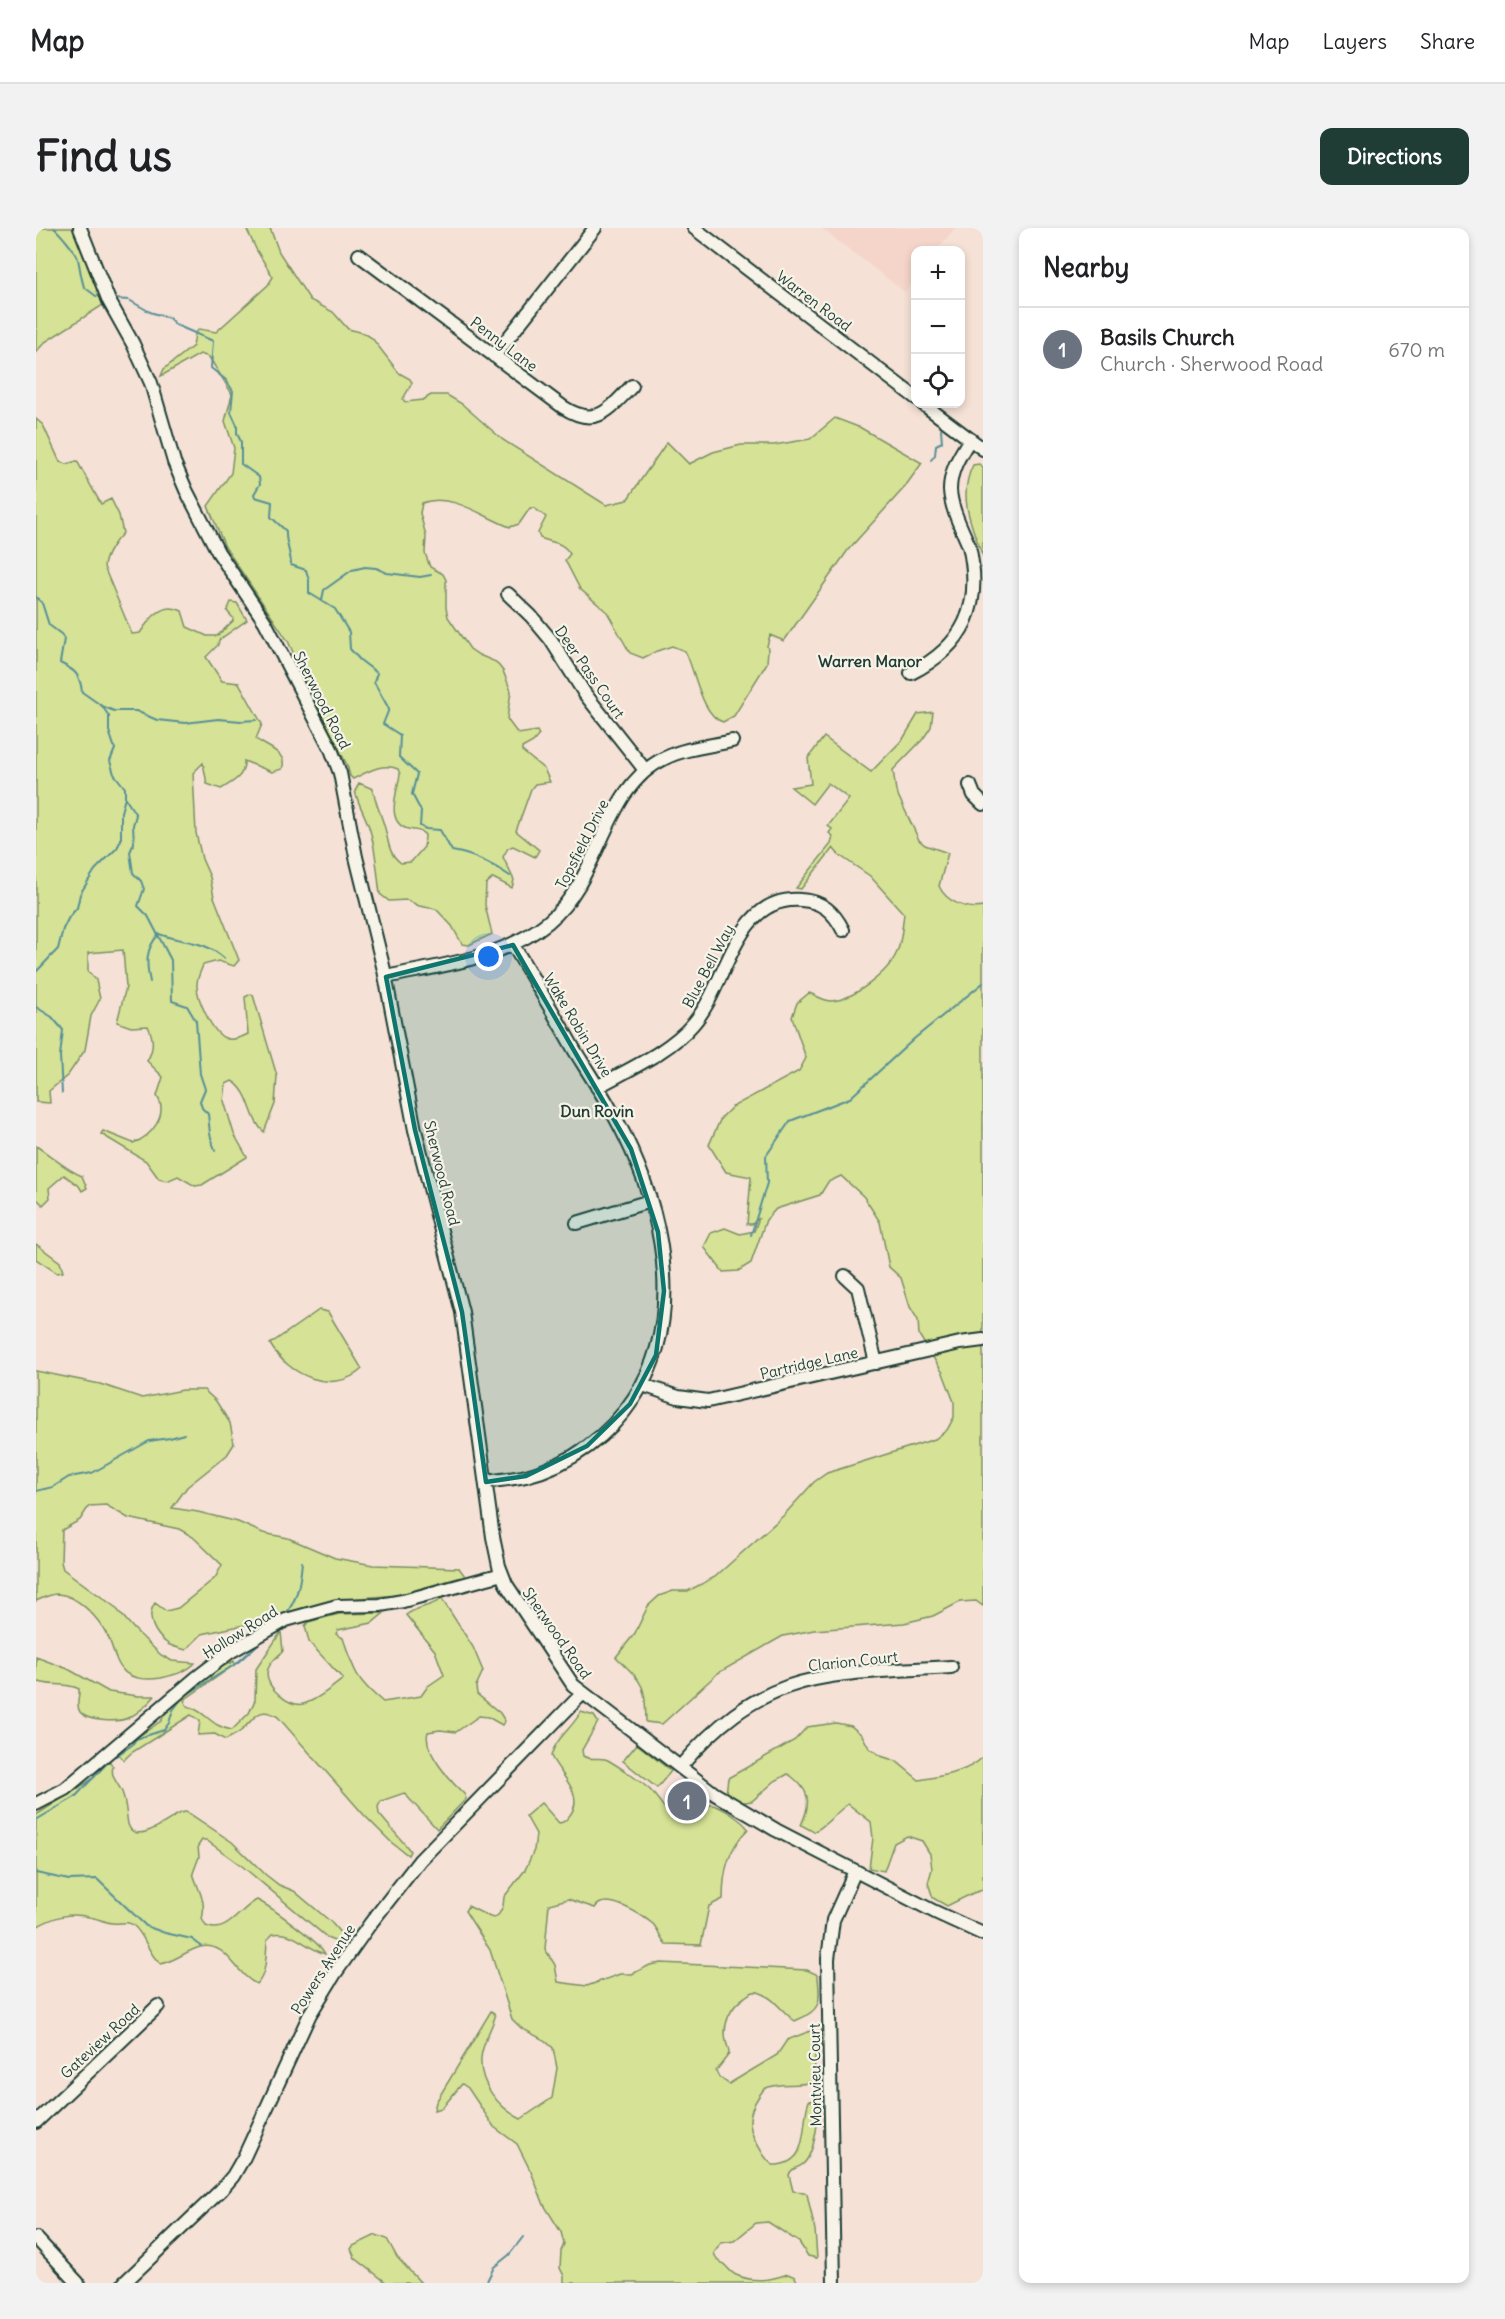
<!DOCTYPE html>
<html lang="en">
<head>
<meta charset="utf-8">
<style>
	:root { --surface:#fff; --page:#f2f2f2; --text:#202124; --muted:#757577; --line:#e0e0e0; --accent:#1f3d34 }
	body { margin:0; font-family:Delius,sans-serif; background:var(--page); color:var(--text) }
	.controls { position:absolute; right:18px; top:18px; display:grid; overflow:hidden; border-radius:12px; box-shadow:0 3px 9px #0003 }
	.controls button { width:54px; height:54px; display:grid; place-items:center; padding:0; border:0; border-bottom:2px solid var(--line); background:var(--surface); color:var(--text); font:30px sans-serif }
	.you { position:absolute; left:453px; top:729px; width:21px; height:21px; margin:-15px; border:4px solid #fff; border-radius:50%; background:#1a73e8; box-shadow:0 0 0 9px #1a73e833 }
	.badge { display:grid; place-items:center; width:39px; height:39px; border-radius:50%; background:var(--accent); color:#fff; font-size:20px; font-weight:700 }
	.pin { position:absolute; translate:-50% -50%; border:3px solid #fff; box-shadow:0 2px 6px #0006 }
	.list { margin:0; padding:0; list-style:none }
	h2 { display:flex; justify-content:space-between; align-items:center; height:78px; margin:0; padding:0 24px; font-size:26px }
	h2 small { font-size:20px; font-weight:400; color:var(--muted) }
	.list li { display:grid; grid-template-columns:39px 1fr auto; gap:18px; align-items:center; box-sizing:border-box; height:84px; padding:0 24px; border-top:2px solid var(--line) }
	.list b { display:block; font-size:22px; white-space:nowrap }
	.list p { margin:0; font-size:20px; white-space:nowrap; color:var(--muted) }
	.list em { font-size:20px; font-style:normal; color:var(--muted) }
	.icon { flex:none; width:33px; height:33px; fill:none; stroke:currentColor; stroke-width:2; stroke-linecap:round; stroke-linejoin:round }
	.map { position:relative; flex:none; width:947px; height:2055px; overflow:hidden; border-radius:12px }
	header { display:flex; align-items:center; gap:36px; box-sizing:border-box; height:84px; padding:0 30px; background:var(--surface); border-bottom:2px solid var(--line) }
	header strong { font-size:28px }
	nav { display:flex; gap:33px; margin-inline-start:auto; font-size:21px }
	.intro { display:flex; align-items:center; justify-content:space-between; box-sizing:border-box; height:144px; padding:0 36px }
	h1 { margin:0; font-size:42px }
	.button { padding:15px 27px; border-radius:12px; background:var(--accent); color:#fff; font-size:21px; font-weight:700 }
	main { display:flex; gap:36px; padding:0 36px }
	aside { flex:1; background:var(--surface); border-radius:12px; box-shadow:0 3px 9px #0003 }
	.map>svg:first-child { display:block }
	.built { fill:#f5d5c9 }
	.green { fill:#d6e295; stroke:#7a9064; stroke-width:1.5 }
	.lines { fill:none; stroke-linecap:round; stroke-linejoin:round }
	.stream { stroke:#579098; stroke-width:2 }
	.minor-casing { stroke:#1f3d34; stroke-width:16 }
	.minor { stroke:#f7f3e8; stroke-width:12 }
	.marked { fill:#0f766e; fill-opacity:0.2; stroke:#0f766e; stroke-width:4.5; stroke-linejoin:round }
	.labels { text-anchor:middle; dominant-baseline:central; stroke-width:4.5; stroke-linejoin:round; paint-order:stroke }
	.street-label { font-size:15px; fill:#1f3d34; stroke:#f7f3e8 }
	.neighbourhood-label { font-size:16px; font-weight:bold; fill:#1f3d34; stroke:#f7f3e8 }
</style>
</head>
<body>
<header>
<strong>Map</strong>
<nav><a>Map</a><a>Layers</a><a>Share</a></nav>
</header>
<div class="intro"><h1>Find us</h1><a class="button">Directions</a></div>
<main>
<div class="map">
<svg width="947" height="2055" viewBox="0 0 947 2055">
	<rect width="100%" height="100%" fill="#f6e1d6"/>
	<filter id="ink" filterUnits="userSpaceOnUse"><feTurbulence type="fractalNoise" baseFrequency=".0167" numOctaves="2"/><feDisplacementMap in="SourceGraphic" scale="12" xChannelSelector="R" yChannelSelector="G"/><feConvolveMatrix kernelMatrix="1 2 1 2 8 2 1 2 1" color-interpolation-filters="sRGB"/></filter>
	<g filter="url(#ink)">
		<path class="built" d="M785,0H919L901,22H880L879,51L869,64Z"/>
		<path class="green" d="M0,0H37L67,77L9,114L0,124Z
			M210,0H234L243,24L274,72L297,84L312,101L328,105L336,110L363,145L374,151L376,155L367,171L369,174L387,172L395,167H411L426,176L467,212L570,277L591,272L631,214L653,236L677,224L705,217H738L774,211L799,190L825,200L886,235L868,260L812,322L748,413L734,407L731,418L732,421L731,435L698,488L687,494C665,488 659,441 649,423L636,418L621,423L607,430L594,425L571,384L544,361L529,332L534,326C526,313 516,315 504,310L502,305L510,289L498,280H494L483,296L474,299C447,289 416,264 386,275L384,285L390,308L389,325L394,339L407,346L410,352V380L412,389L434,421L443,427L460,434L467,443L475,463L471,491L482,506L501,503L503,507L497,514L486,520V523L508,541L514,554L499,556L495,561L480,603L503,622L499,629L477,618L472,620L467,629L478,652L476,660L457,650L450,656L449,677L456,706L433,717L426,716L416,698L400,681L383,678L371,672L353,673L344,666C341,644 340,620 333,599C329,587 322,576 319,563L323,555L337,561C339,574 344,584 348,597C353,612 351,625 365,635L375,634L388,619L389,607C384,601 379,603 372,601C348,594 362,562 364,546L362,541C346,534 331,544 317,551L314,548L311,537L277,469L252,413L189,319L172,278L195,245L198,220L189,193L196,167L195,164L173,129L164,126L125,148L128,141L157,118L159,106L163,101L180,104L232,57L237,49L221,23Z
			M0,191L7,197L24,234L31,236L41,233L65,276L75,271L83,287L87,305C79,313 69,327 68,339L96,406L104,405C114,390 127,373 146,383L151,399L171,408H181L197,393V390L191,383L195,374L201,375L211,392L183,412L182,417L170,429L186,453L203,455L226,496L220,511C230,519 253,525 246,541L236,544L208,533C209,548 197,554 185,561L171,556L167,535L157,545L160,605L166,631L174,649L178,669L203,732L198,738L182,733L167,737C165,743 161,750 161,756C160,769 176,805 189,810C195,813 206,809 212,806L209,769L215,766L217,767L241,848L239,876L228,904C213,891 215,863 196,853L190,856L188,873L198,906L211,929L166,957L159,958L142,948L131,953L123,951L110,933L65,906L67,903L97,915C115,909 133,887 121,868L127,849L111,833C118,821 118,811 112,798L95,799L81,794L90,759L87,722L52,725V743L60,752L64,771L55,788L49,822L32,847L13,863L14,875L0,874Z
			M943,236L947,239V329C936,298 921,269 937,237Z
			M897,484L895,499L887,511L857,542L860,563L883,612L889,617L912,625L903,658C910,674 931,682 947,679V1378L940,1373L924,1374L897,1388L868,1395L778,1402L747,1408L682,1445L626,1496L610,1494C609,1455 608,1456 580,1429L599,1405L612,1378L623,1368L637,1363H652L679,1349L747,1288L778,1254L791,1245L899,1211L911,1202L918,1189V1174L907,1145L883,1107L882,1092L874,1079L865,1050L853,1039L844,994L828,969L805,948L792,954L784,967L740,981L730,992L715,1035L702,1043L687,1044L668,1019L675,1005L689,1000L704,1006L718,1003L723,990L716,996H711L715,949L690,944L673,917L685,890L696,879L763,843L770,830L756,789L761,775L773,765C779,767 788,773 795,773C817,772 853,744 861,724C866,713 866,698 868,686L834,648L803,627L797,620L765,661L760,660L795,616L797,608L793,605L796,601L792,598L813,571L792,555L776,576L755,559L775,556L772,530L788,509L835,544L867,511L882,486Z
			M0,918C16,928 29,941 46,948L51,960L46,963L43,958L28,947L13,960L14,970L7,977L0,970Z
			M0,1016L24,1034L27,1044L21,1045L0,1031Z
			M283,1082L292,1084L326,1141C297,1168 252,1147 234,1116Z
			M0,1143L64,1156L106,1170L147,1162H168L180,1173L194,1195L198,1216L191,1227L151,1259L136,1280L162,1284L202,1294L227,1305L252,1310L299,1330L337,1337L423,1340L429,1348L362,1367L300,1372L267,1380L236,1391L166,1406L150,1422C144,1420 137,1419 132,1416C119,1407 109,1389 119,1375L130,1383L142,1380L179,1350L186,1337L157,1309L143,1301L92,1290L70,1277L53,1278L44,1292L26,1302L25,1334L27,1341L79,1379L98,1401L125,1427L136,1433L159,1435C151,1444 137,1447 125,1450C113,1452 94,1452 86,1441C78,1432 77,1417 71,1407C63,1391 42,1367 22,1366C14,1366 7,1370 0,1373Z
			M406,1371L437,1419L447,1443L440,1458L441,1466L464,1485L469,1493L466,1497L452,1489L443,1488L420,1504L404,1502L392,1504C386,1522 416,1555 429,1567L430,1571L401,1601L368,1565L345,1573L342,1579L343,1586L372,1620L374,1623L372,1627L356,1615L328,1587L242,1489C223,1477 219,1490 206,1502C202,1506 195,1509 189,1512L179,1506L162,1507L164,1493L155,1487L95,1525L88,1532L80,1524L125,1493L131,1482L146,1468L175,1444L198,1433V1437L148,1472L151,1478C172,1484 173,1498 196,1502L213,1485L219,1472L220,1441L245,1404L247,1423C241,1430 231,1436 231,1446C231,1460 253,1479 267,1476C279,1474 298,1458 307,1451L273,1414L269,1398L272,1394L303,1386L348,1385L336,1395L302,1402L300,1406L307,1410C318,1443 320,1452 347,1474L385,1468L392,1458L408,1447L399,1423L370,1387C380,1379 394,1379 406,1371Z
			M0,1429L32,1441L73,1464L102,1468H119C112,1476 104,1484 94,1489C84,1495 52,1494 44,1484C39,1477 44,1468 43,1461C29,1454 14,1459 0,1453Z
			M545,1484L558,1488L562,1494L546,1522L547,1528C555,1533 561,1529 569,1531C576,1533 605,1554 612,1560C622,1568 631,1590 645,1591C657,1592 663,1578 674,1577C683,1576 708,1594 712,1601C692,1621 687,1644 687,1671L673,1678L665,1717L630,1716C624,1710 622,1701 617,1696C606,1687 569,1663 559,1680L532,1671L513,1676L509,1721L519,1737L522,1754L551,1758L584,1746H596L614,1737L625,1735L771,1742L780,1746L782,1749C784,1774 786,1782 761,1792L759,1793C747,1785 737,1768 722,1764C717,1763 713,1766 709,1769C695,1778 686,1796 690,1813C691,1818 693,1821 693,1826L680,1843L683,1849L693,1856L696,1854L741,1827L751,1812L774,1803L780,1805L778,1853C762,1860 744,1853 728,1861C714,1879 709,1894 720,1914C726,1923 727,1930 737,1937C776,1937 764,1895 773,1873L781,1872C784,1886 779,1926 767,1936C761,1941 756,1939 753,1947L757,1963L768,1964L771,1966L779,2002L781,2030L772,2028L763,2014L732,1994L720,1995L698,2013L685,2015L678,2025L681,2032C690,2035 692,2043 700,2047C719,2055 734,2052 752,2046L759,2049L762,2055H528V2048L524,2040L525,2023L528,2016L525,2004L508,1977L496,1946L481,1916L458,1899L432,1860L426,1856L406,1880L398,1882L400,1874L455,1783L458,1785L459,1789C455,1802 446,1816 445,1830C443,1856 463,1880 485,1891L516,1870L521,1840L517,1820L508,1812L485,1800L476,1791L454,1722L429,1683L432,1678L454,1689L458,1690L463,1686L467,1678L468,1669L489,1642L498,1622L500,1606L490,1588L505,1575L507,1577L523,1595C529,1594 530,1592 534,1587C550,1566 523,1546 515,1528C519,1511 536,1500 545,1484Z
			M800,1495L815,1498L826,1507L833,1520L845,1528L860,1533L883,1552C905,1548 931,1545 947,1529V1662L937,1665L911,1678L897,1670L892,1655L896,1641L894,1626L886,1613L871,1608L858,1615L848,1643L833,1640L837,1610L835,1594L812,1576C799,1585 792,1596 778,1604L765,1597C776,1574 774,1561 752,1546L739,1553L716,1573L702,1575L690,1566L692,1550L759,1512L771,1499Z
			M601,1516L635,1543L621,1560L587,1533Z
			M73,1532L77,1539C74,1548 82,1555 86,1564C90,1574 90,1585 92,1596C99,1620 136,1588 145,1585C150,1583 150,1584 154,1586L196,1614L230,1647L243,1657L258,1663L295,1694L306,1707L305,1710L301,1714L293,1711L206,1638L170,1612H166L162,1618L163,1629L157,1645C162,1662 171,1673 166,1691L170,1698C191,1708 205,1679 221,1672C235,1679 284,1714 289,1726C271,1721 257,1702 237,1706L231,1712C230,1726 231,1746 221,1756C199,1747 192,1713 164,1719C150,1723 139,1733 125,1736C112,1727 110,1708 98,1698C92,1692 84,1696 76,1695C68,1694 61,1690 53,1689C33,1684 18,1689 0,1699V1587L58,1550Z
			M340,2007L351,2011L361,2029L385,2055H351L319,2030L315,2021L317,2018Z"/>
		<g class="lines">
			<path class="stream" d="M18,0C23,4 41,25 42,31C44,40 45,50 48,59L60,68L67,69
				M78,71L93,72L114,84L133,90L140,97L177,113L175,140L190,152L197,163L195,184L201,197V205L205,214V236L223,249L224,256L218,266L219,269L236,274L235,289L250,303C249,315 255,324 255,337L270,342L273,352V365L299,381L313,404L314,421L324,432L341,445L338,454L353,481L347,496L364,507L363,529L381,546L376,566L385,583L384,598L390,601L404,602L416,623C437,626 456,636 474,648
				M895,232L899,227L900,217L906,214L905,201
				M0,369L6,375L13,397L25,406L28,411L24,435C38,442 44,445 46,464L66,478L78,483H100L121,492L149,495L182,491L205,493L220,492
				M286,372L288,362L316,342L329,339L340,340L351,345L384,349L395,347
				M89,570L100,587L97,597L98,615L94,624L97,645L105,653L108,661L102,678L112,688L135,732L136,773L151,778L160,793L164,846L169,861L164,873L166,880L172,886L174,906L179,923
				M123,706C147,715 166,711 188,730
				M0,744L22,721L27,701L33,689L41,680L44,666L59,642L81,620L85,612V584L89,570V560L78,546L74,533L79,521L73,503V488L66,478
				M114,754C110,735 109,721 123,706
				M0,779L16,789L27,802L24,828L26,865
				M0,809V813
				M715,1007L731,955L730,928L754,893L814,870L879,810L947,755
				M0,1263L17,1259L33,1249L56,1245L113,1213L134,1210L148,1206
				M249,1387C262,1371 264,1355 266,1334
				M80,1528L96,1517L100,1511L128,1502L133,1495L137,1482L147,1469L201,1435L229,1410
				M0,1592L39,1569L73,1533
				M0,1645L33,1652L61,1651L110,1698L129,1705L156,1711L165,1718
				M450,2055L458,2039L473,2027L487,2009"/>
			<defs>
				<path id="minor" d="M44,0L73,73L97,116L115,155L138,234L150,262L182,324L229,394L295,521L304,545L320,629L348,742L379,902L426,1084L457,1309L463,1338L470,1356L537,1457L679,1566L740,1602L899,1684L947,1706
					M658,0L880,170
					M323,27L527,179C561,201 573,181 596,158
					M458,128L559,0
					M887,176L947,221
					M472,366L495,388L515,412L549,466L609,542
					M875,445C928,418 947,378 933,318C926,301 915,281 914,262C914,242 924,227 934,211
					M934,557L938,567L947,576
					M350,749C405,737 467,731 512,694C567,649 566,560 629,530C649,520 674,518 696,513
					M561,859C593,841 633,824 657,796C692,757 698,667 765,672C786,673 798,684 807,702
					M541,995L614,973
					M809,1048L822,1060L840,1135
					M607,1157L642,1169L672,1173L924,1115L947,1112
					M450,1254C463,1252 477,1251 490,1248C534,1237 574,1207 598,1170C647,1096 630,998 595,921C580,887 559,855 539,823C519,787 498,752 477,717
					M644,1539C730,1438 793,1447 915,1439
					M0,1576L29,1561L160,1450L194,1424L250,1392L301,1378L344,1377L367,1373L466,1346
					M0,1894L122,1778
					M0,2010L42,2055
					M88,2055L185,1962L197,1948L208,1929L274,1786L298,1747L334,1696L384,1632L546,1466
					M798,2055L792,1731L797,1692L819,1643"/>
			</defs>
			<use href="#minor" class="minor-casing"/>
			<use href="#minor" class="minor"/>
		</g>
	</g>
	<path class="marked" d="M477,717L595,921L622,1004L628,1063L620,1127L594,1176L551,1218L490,1248L450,1254L426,1084L379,902L350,749Z"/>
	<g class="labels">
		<g class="street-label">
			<text transform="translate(778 73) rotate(37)">Warren Road</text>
			<text transform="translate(468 116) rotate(37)">Penny Lane</text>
			<text transform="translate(554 444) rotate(55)">Deer Pass Court</text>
			<text transform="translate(286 472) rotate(63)">Sherwood Road</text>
			<text transform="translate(546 616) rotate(-63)">Topsfield Drive</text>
			<text transform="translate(672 738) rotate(-62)">Blue Bell Way</text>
			<text transform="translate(542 797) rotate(59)">Wake Robin Drive</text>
			<text transform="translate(406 945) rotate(76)">Sherwood Road</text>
			<text transform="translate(773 1135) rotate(-13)">Partridge Lane</text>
			<text transform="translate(204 1404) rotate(-32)">Hollow Road</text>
			<text transform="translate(521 1405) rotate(55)">Sherwood Road</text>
			<text transform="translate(817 1433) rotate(-6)">Clarion Court</text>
			<text transform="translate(287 1741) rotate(-57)">Powers Avenue</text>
			<text transform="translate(64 1813) rotate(-43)">Gateview Road</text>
			<text transform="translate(779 1847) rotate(-91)">Montvieu Court</text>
		</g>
		<g class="neighbourhood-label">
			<text x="834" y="433">Warren Manor</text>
			<text x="561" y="883">Dun Rovin</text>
		</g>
	</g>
</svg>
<div class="controls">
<button>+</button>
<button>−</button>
<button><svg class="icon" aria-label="locate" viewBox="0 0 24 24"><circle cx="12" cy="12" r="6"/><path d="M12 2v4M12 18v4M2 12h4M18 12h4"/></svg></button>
</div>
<div class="you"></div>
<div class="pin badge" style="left:651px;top:1573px;background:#6b7280">1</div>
</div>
<aside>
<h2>Nearby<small></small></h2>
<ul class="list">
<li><span class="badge" style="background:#6b7280">1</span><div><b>Basils Church</b><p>Church · Sherwood Road</p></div><em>670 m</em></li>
</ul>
</aside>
</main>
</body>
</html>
